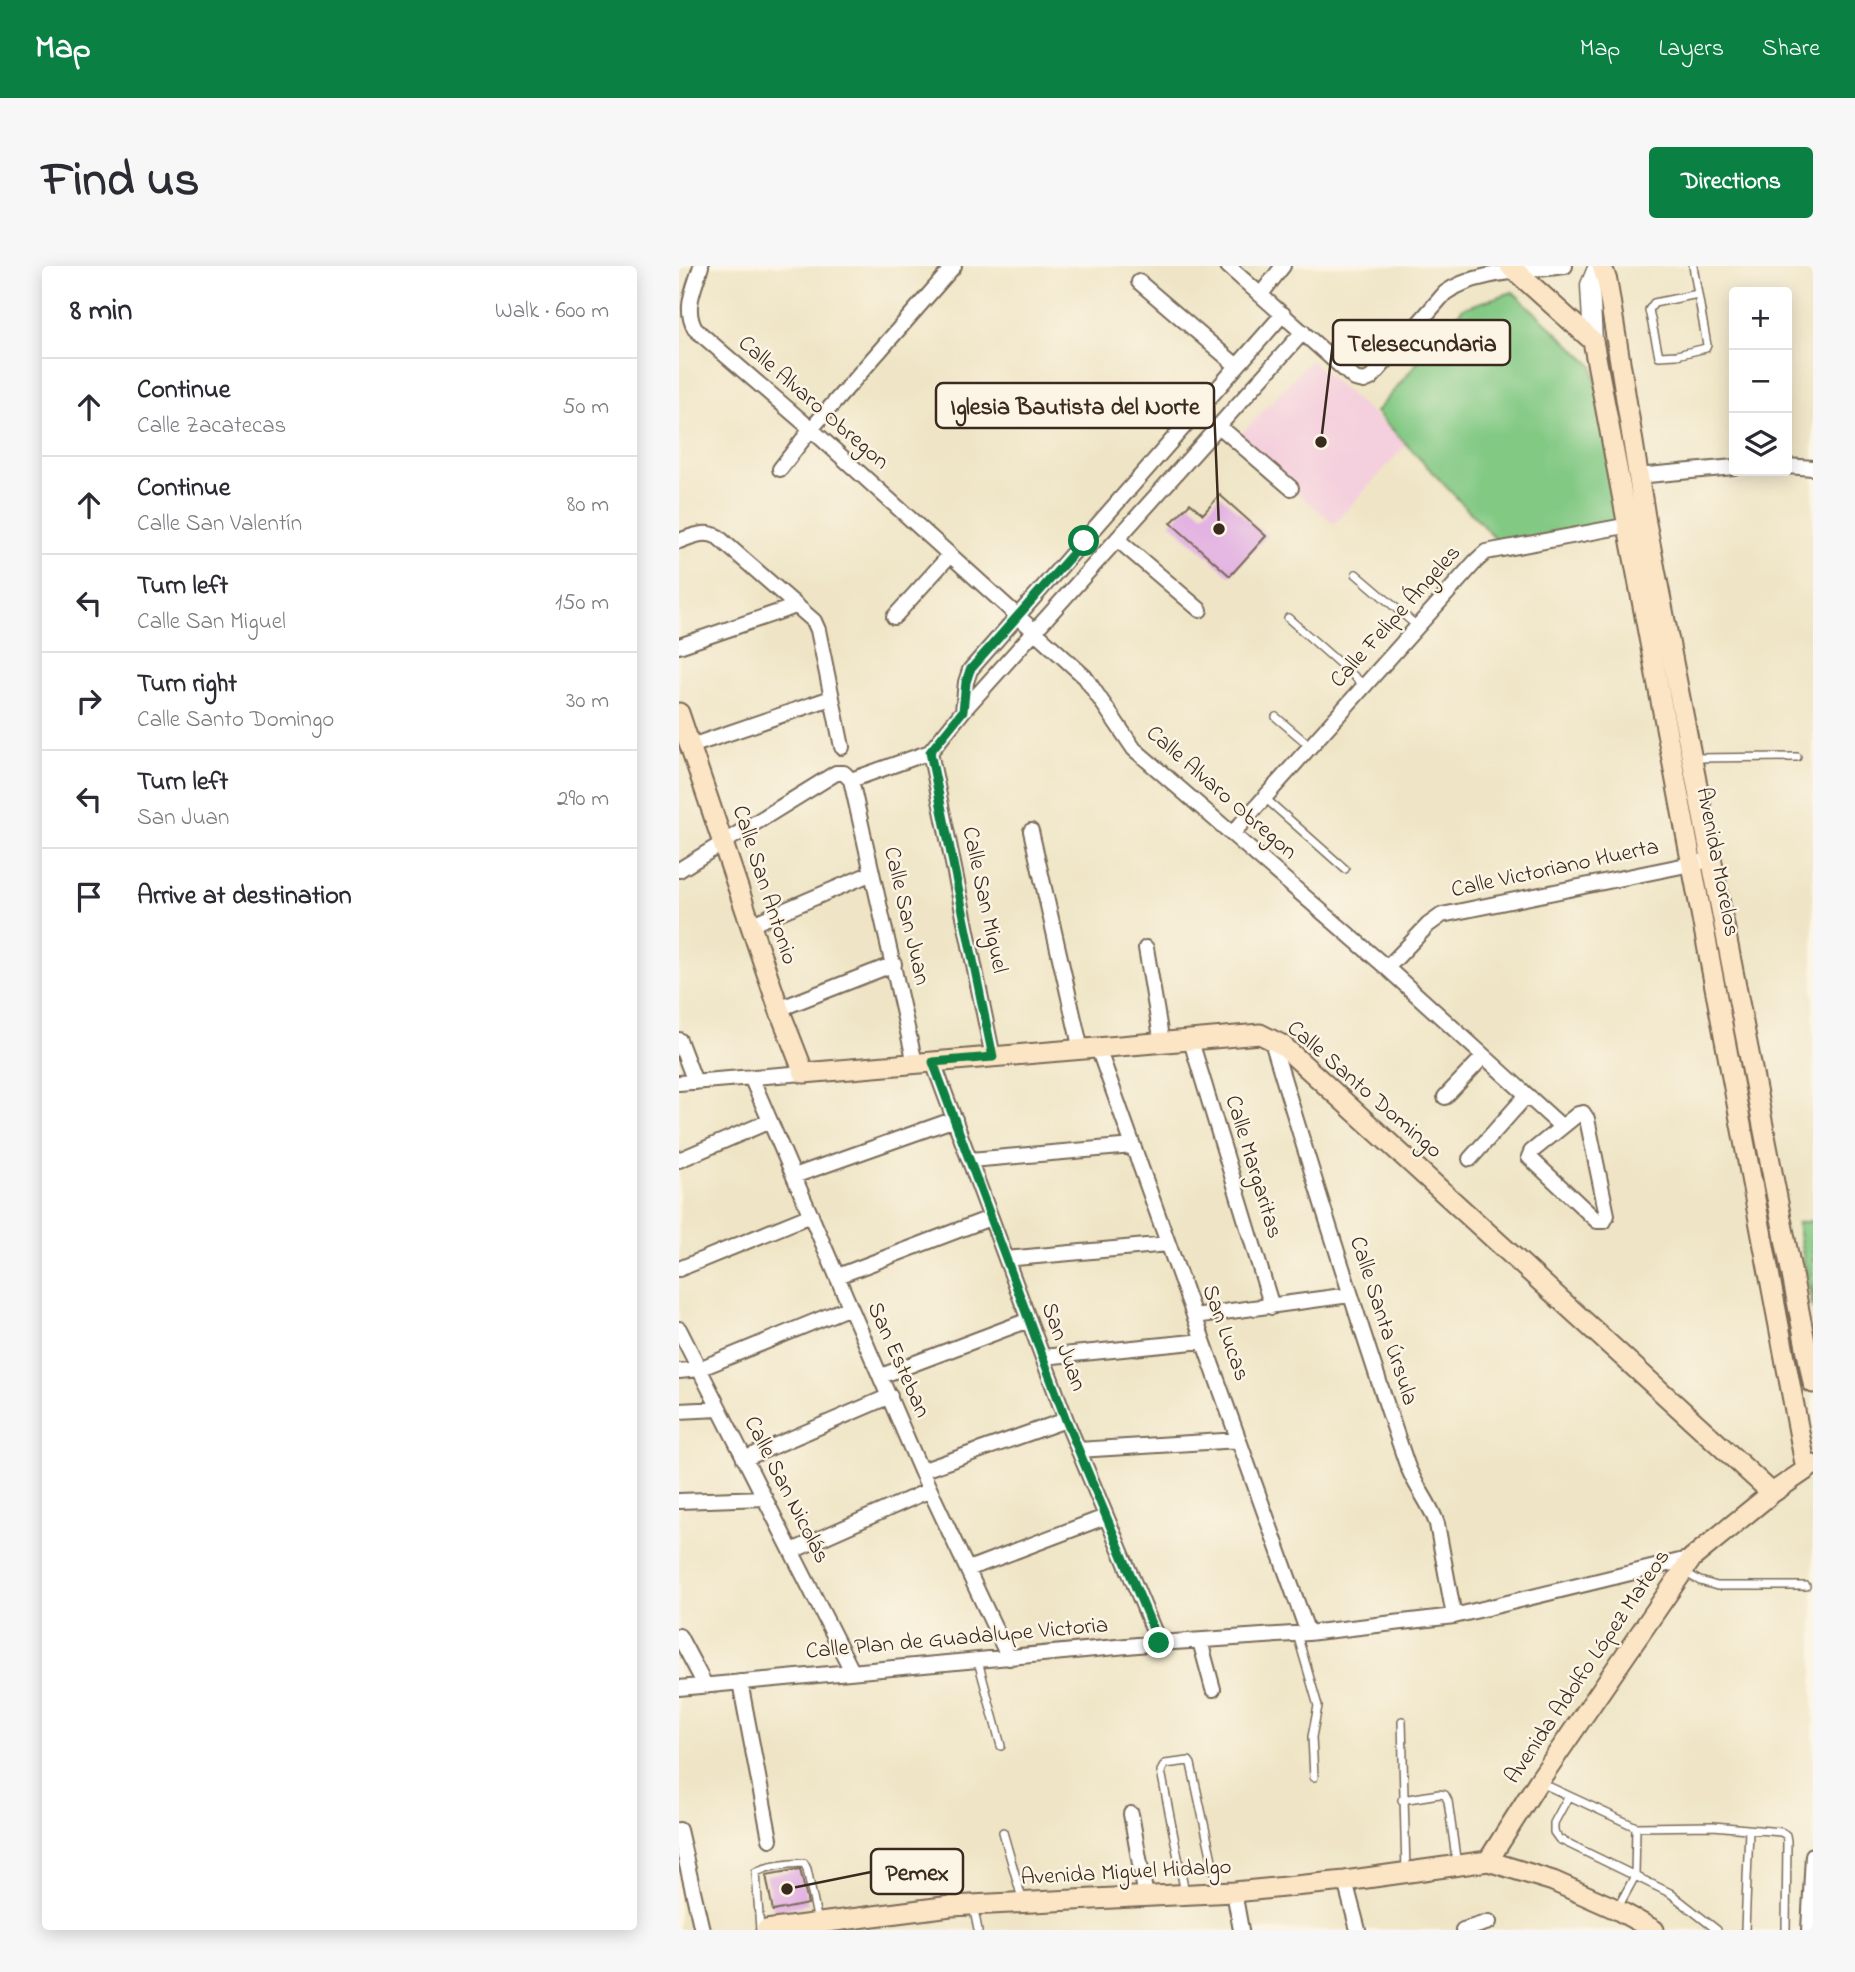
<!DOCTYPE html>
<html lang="en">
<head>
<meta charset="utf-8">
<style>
	:root { --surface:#fff; --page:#f7f7f7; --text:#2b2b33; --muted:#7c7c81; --line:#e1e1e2; --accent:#0b8043 }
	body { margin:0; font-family:"Indie Flower",sans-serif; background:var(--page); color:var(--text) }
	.controls { position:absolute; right:21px; top:21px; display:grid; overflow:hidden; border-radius:7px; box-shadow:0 4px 18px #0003 }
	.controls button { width:63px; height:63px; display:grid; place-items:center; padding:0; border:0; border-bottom:2px solid var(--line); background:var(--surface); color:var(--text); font:35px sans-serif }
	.stop { position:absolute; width:21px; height:21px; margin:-16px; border:5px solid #0b8043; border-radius:50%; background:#fff }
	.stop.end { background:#0b8043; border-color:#fff; box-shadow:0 2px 7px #0008 }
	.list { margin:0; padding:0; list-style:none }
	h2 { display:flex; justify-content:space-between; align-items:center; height:91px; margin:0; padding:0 28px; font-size:30px }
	h2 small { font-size:23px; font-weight:400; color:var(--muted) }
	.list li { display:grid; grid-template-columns:46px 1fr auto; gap:21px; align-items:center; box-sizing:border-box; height:98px; padding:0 28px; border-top:2px solid var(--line) }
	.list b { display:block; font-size:26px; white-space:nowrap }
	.list p { margin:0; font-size:23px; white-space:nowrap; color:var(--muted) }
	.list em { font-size:23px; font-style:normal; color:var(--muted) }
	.icon { flex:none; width:38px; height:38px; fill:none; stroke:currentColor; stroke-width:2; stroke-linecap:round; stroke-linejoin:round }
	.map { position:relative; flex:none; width:1134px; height:1664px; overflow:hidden; border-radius:7px }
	header { display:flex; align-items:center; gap:42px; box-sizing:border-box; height:98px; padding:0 35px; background:var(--accent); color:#fff }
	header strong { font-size:33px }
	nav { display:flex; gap:38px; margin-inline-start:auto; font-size:24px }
	.intro { display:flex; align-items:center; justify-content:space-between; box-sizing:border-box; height:168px; padding:0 42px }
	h1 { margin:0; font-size:49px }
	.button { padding:18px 32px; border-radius:7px; background:var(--accent); color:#fff; font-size:24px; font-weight:700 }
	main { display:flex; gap:42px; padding:0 42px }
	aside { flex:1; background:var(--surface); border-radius:7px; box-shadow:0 4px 18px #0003 }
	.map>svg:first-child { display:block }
	.built { fill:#f4cfdd }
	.green { fill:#82c984; stroke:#5e7a51; stroke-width:2 }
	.building { fill:#e2b1e2 }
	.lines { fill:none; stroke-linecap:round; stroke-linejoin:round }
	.service-casing { stroke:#7a6b59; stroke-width:10 }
	.minor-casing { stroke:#7a6b59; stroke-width:18 }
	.tertiary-casing { stroke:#7a6b59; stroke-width:21 }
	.secondary-casing { stroke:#7a6b59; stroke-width:23 }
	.service { stroke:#fff; stroke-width:7 }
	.minor { stroke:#fff; stroke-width:14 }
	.tertiary { stroke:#fff; stroke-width:18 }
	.secondary { stroke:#fce5c4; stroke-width:19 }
	.route { stroke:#0b8043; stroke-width:9 }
	.labels { text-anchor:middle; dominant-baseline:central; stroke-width:5; stroke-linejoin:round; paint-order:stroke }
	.street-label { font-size:23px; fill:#3b2a1e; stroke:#fcf5e5 }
	.leader { fill:none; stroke:#3b2a1e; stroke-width:2.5 }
	.callout-dot { fill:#3b2a1e; stroke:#fcf5e5; stroke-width:2.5 }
	.callout { fill:#fcf5e5; stroke:#3b2a1e; stroke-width:2.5 }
	.callout-label { font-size:24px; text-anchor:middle; font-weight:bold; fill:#3b2a1e }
</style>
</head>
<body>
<header>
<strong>Map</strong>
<nav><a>Map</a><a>Layers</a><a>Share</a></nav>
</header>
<div class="intro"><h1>Find us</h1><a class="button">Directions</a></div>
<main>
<aside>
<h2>8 min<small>Walk · 600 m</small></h2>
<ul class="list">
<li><svg class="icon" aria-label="ahead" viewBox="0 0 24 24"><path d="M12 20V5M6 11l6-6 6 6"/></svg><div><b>Continue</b><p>Calle Zacatecas</p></div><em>50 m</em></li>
<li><svg class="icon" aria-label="ahead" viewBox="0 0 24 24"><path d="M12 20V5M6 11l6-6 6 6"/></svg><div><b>Continue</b><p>Calle San Valentín</p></div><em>80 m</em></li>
<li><svg class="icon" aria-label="left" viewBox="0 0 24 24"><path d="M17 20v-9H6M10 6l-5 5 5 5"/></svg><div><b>Turn left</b><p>Calle San Miguel</p></div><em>150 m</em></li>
<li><svg class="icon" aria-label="right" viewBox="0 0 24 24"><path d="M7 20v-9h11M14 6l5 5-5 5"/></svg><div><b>Turn right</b><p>Calle Santo Domingo</p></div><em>30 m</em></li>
<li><svg class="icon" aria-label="left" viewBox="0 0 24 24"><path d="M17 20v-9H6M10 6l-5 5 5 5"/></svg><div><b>Turn left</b><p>San Juan</p></div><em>290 m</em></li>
<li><svg class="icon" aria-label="arrive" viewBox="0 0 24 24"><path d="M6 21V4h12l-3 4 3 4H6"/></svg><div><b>Arrive at destination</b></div></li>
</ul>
</aside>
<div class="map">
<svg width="1134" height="1664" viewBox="0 0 1134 1664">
	<rect width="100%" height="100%" fill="#fcf5e5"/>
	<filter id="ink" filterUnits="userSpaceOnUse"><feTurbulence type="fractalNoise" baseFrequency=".0143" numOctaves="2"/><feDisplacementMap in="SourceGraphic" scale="14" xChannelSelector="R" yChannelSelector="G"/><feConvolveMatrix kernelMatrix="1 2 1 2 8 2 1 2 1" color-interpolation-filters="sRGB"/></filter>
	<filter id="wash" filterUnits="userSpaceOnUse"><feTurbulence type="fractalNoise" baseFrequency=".00686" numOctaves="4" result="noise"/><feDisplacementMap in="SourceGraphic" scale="28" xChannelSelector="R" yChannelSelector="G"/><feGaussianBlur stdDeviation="1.57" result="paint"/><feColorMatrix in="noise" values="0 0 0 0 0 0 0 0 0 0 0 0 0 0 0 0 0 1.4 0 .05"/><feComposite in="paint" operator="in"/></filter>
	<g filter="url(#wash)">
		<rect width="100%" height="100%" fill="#efe5c6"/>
		<path class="built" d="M631,94L728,178L655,258L557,174Z"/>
		<path class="green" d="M834,26L914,100L941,255L822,279L697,146L784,42Z
			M1134,955V1044L1118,957Z"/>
		<g id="blocks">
			<path class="building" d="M541,229L587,270L551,310L492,257L511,237L524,248Z
				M121,1603L129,1638L94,1645L87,1609Z"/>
		</g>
	</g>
	<g filter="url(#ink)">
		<use href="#blocks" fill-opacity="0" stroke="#7a6b59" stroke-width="2"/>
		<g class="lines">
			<defs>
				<path id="service" d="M1014,0L1028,79L1027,82L998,89L980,90L970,44L975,37L1019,28
					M677,308L738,360
					M609,352L685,419
					M597,451L631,480
					M1016,492L1118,491
					M586,532L666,603
					M1005,1306L1021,1315L1038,1320H1127
					M618,1368L639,1440L633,1471L635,1511
					M299,1395L322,1480
					M723,1455L727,1605
					M860,1516L957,1561L1034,1560L1102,1566L1107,1569L1108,1575L1107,1664
					M889,1531L875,1557V1566L880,1573L991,1627L1038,1664
					M723,1534L760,1528L766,1529L769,1535L778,1599
					M324,1566L344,1636
					M506,1627L482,1505L486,1498L510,1495L512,1498L540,1626
					M294,1639L299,1664
					M938,1643L956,1610L957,1561
					M81,1664L77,1606C91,1599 110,1598 125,1597L128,1603L139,1656
					M1066,1664L1070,1564"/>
				<path id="minor" d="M22,0C16,21 4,42 16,63L132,163L406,411L455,483L708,702L883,861
					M549,0L676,113L685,115L692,112L766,27C796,5 849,5 886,0
					M460,16L558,100
					M582,28L604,0
					M540,160L612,222
					M1108,200L1134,202
					M101,203L132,163L275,0
					M958,210L1055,201
					M439,274L521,344
					M0,275C14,270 25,264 39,271L135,355L139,364L163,481
					M215,351L271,289
					M0,380L117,340
					M284,445L287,416L291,404L604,48
					M12,480L152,432
					M251,486L314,791
					M172,514L236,797
					M352,565L402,784
					M553,568L797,295L807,286L956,258
					M0,604L157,507H165L172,514L251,486L284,445L624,66
					M71,659L193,607
					M467,682L483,777
					M708,702L749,659L763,649L1022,596
					M100,743L215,698
					M592,772C635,914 679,1056 727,1196C734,1218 751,1236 758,1258L775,1350
					M0,774L16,816
					M512,775L593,1041
					M419,782L629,1367
					M254,796L387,1154L480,1377
					M72,811L242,1205L330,1392
					M0,817L125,807
					M766,831L805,790
					M904,847L908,853L928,949L925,955H918L850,891L852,886L899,848Z
					M791,893L848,829
					M0,894L91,855
					M291,894L454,880
					M115,910L276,853
					M327,993L489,978
					M0,1003L132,949
					M159,1010L311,952
					M515,1050L671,1029
					M0,1063L173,1405
					M364,1091L524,1075
					M0,1105L20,1103L171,1041
					M202,1110L350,1054
					M0,1145L40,1143
					M399,1184L560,1174
					M65,1193L211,1130
					M242,1205L387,1154
					M0,1235L86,1232
					M113,1285L251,1224
					M289,1303L426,1251
					M0,1370L26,1419
					M521,1375L534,1423
					M61,1416L91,1573
					M0,1422L480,1377L629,1367L775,1350L1013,1292
					M452,1548L467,1631
					M0,1564L23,1664
					M666,1615L679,1664
					M555,1626L562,1664
					M784,1664L810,1656
					M1130,1664L1134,1589"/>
				<path id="tertiary" d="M914,75L911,19L919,0"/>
				<path id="secondary" d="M831,0L914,75L1127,1203
					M923,0L928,15L967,257L1134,1117
					M0,447L100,743L125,807L581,768L603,779L1093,1227
					M809,1595L859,1516L1013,1292L1093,1227L1134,1199
					M87,1664L272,1640L555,1626L666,1615L809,1595L874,1615L937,1643L975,1664"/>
			</defs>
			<use href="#service" class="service-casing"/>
			<use href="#minor" class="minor-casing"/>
			<use href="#tertiary" class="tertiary-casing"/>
			<use href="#secondary" class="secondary-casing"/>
			<use href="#service" class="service"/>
			<use href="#minor" class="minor"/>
			<use href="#tertiary" class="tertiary"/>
			<use href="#secondary" class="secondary"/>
		</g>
	</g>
	<g class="lines" filter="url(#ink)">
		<path class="route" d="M405,275L291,404L287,416L284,445L251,486L314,791L254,796L387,1154L480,1377"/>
	</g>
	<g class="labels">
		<g class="street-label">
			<text transform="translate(134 137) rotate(41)">Calle Alvaro Obregon</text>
			<text transform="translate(717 351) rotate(-48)">Calle Felipe Ángeles</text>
			<text transform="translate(542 527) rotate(41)">Calle Alvaro Obregon</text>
			<text transform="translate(1038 596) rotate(79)">Avenida Morelos</text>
			<text transform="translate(876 603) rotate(-12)">Calle Victoriano Huerta</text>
			<text transform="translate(85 619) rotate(72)">Calle San Antonio</text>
			<text transform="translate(305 634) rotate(78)">Calle San Miguel</text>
			<text transform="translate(227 650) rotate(77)">Calle San Juan</text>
			<text transform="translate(685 824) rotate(41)">Calle Santo Domingo</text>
			<text transform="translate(574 901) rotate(73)">Calle Margaritas</text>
			<text transform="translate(704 1055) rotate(72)">Calle Santa Úrsula</text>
			<text transform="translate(546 1067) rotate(70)">San Lucas</text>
			<text transform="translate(384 1081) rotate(70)">San Juan</text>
			<text transform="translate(219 1094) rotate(66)">San Esteban</text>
			<text transform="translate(107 1224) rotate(63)">Calle San Nicolás</text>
			<text transform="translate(278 1373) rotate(-5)">Calle Plan de Guadalupe Victoria</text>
			<text transform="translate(909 1401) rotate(-56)">Avenida Adolfo López Mateos</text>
			<text transform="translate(447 1607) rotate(-3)">Avenida Miguel Hidalgo</text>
		</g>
	</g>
	<path class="leader" d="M642 176L654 76M540 263L535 140M108 1623L192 1606"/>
	<g class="callout-dot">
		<circle cx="642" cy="176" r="7"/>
		<circle cx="540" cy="263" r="7"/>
		<circle cx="108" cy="1623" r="7"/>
	</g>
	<g class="callout">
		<rect x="654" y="54" width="177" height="45" rx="7"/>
		<rect x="257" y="117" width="278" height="45" rx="7"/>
		<rect x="192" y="1583" width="92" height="45" rx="7"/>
	</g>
	<g class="callout-label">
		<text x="743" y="85">Telesecundaria</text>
		<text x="396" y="148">Iglesia Bautista del Norte</text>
		<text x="238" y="1614">Pemex</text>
	</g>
</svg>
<div class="controls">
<button>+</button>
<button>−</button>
<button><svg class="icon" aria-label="layers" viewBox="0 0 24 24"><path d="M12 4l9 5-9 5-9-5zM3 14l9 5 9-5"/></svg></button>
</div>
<div class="stop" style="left:405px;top:275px"></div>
<div class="stop end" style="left:480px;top:1377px"></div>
</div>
</main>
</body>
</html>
